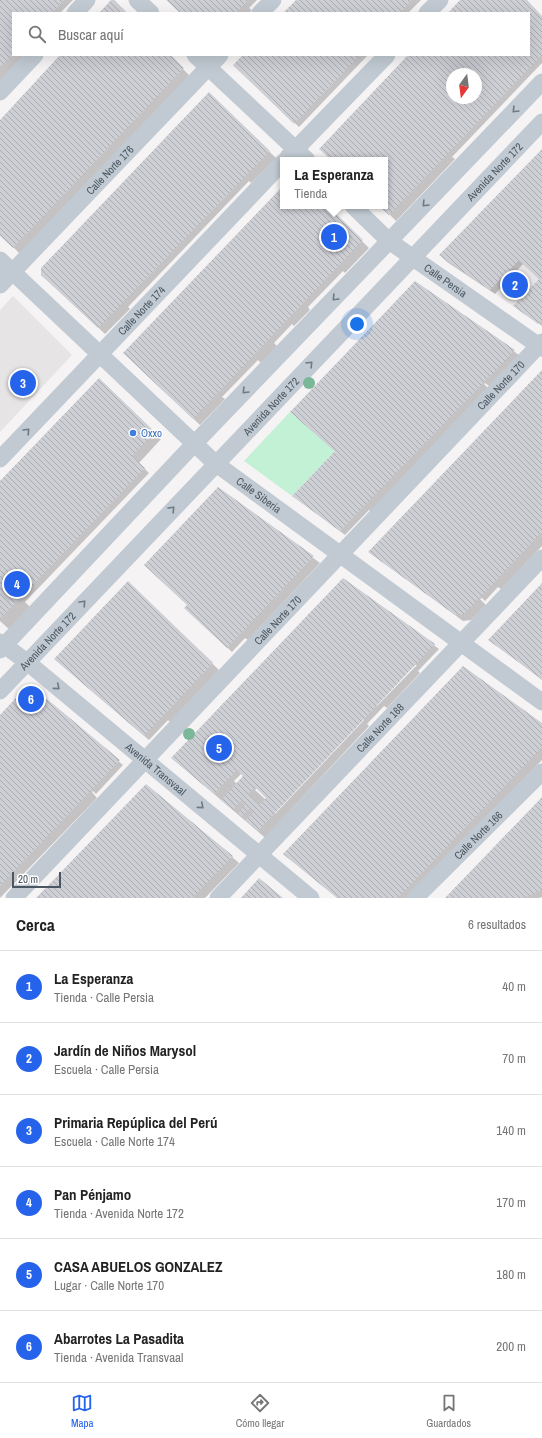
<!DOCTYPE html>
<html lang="es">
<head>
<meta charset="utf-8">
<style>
	:root { --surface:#fff; --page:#f6f6f6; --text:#222; --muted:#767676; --line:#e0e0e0; --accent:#2563eb }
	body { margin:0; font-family:"Archivo Narrow",sans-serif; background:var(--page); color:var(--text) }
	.compass { position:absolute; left:446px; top:68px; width:36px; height:36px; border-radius:50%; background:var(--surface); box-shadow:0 4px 16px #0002; rotate:194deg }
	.scale { position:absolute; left:12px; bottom:10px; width:49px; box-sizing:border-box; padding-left:4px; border:2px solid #4a5661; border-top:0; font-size:11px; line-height:14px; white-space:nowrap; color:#4a5661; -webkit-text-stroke:3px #fff; paint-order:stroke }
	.you { position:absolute; left:357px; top:324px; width:14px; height:14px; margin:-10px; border:3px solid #fff; border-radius:50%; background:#1a73e8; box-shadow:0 0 0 6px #1a73e833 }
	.badge { display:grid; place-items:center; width:26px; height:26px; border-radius:50%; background:var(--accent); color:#fff; font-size:13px; font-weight:700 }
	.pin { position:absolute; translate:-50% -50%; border:2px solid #fff; box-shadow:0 1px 4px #0006 }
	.popup { position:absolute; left:280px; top:157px; width:108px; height:52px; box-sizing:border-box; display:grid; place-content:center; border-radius:0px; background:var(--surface); filter:drop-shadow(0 1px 3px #0005); font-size:13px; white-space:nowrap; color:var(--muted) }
	.popup b { font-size:15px; color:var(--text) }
	.popup::after { content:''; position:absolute; left:50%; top:100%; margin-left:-8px; border:8px solid transparent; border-top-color:var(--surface) }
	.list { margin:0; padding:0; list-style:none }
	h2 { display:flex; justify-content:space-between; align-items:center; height:52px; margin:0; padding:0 16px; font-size:17px }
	h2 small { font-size:13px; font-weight:400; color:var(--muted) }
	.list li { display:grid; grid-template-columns:26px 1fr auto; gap:12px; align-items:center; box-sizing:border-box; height:72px; padding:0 16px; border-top:1px solid var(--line) }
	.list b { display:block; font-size:15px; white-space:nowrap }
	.list p { margin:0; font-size:13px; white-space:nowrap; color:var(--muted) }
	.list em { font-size:13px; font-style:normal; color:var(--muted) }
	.icon { flex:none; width:22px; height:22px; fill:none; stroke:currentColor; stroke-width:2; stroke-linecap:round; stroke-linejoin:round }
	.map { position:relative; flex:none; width:542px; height:898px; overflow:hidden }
	.search { position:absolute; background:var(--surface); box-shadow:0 4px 16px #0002; left:12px; right:12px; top:12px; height:44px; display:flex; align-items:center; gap:10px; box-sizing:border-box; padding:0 14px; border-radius:0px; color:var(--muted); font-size:15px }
	.sheet { height:484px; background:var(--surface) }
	nav { display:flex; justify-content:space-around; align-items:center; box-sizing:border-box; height:56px; border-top:1px solid var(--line); background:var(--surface); font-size:11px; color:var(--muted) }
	nav a { display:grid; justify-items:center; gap:2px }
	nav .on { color:var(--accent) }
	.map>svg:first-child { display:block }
	.education { fill:#e6e4e5 }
	.green { fill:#c3f1d5 }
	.shadow { fill:#0003; fill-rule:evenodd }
	.building { fill:url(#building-back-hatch); fill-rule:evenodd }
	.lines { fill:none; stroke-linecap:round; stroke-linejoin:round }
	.minor { stroke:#c1cad2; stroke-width:17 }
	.tree { fill:#7bb799 }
	.oneway { stroke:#6e7983 }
	.shop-dot { fill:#3f7fe0; stroke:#fff; stroke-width:1.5 }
	.labels { text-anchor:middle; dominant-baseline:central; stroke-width:3; stroke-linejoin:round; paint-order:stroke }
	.street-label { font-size:11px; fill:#4a5661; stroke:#fff }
	.shop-label { font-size:11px; fill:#366cbe; stroke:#fff; text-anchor:start }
</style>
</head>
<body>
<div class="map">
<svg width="542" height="898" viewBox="0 0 542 898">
	<defs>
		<pattern id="building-back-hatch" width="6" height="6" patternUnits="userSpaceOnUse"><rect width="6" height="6" fill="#cdcfd5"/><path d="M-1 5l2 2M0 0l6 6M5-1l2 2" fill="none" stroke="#a8abb0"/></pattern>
	</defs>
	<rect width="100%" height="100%" fill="#f5f3f3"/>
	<path class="education" d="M519,260L539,279L513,306L490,290Z
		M13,296L72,355L0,432V310Z"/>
	<path class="green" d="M290,412L335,451L292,496L244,461Z"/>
	<path class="shadow" d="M0,0H73L60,13H13V55H24L0,81Z
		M167,0H257L249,8L252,10L249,13H181Z
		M297,0H421L408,13H285Z
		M462,0H526L542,17V63L452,157L455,159L396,221L381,206H385V160H332L410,55H529V13H449ZM452,74H476V98H452Z
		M61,55H169L190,76L20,254L0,234V121Z
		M244,55H368L299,127L235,65Z
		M209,93L276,158L251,183L249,181L128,307L130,309L105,334L49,281Z
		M542,150V326L515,306L540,280L523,264L495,294L447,262L440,255Z
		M283,187V206H326L369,248L345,273L343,271L308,307L310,310L294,326L292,324L274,343L281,350L265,367L258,360L222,397L225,399L200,425L124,353Z
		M416,283L519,355L489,386L485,383L484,384L490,390L372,512L369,510L345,535L293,496L336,452L296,417Z
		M542,372V546L501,589L498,587L485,601L482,598L480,599L486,605L471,620L463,621L370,552Z
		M99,379L161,439L139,463L149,473L25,602L32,609L11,631L0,621V482Z
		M219,488L320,563L248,640L245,638L232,652L185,608L188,605Z
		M343,579L439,649L418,671L420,673L387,708L384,706L367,724L369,726L284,817L289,822L270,842L172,758ZM414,665H417L377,706L376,705ZM363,718L364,720L275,814L273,812ZM242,773L244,776L237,784L234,781ZM257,788L267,798L266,800L255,790Z
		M542,584V680L490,640Z
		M170,623L219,670L170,722L168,720L149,740L55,659Z
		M29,686L123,765L96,794L93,791L92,792L97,798L0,898V716Z
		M542,724V760L410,898H338Z
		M542,799V897L539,898H447Z
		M232,857L239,863L205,898H38Z"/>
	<path class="building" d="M0,0H64L52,13H13V54L0,67Z
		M111,0H114L127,13H99Z
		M166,0H248L236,13H180Z
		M296,0H412L400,13H283Z
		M460,0H527L542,16V55L389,215L379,206H385V160H331L319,149L408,55H529V13H448ZM452,74H476V98H452Z
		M60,55H171L184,68L13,248L0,236V120Z
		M243,55H360L294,124L233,65Z
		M209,92L270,151L98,328L41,275V268Z
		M542,149V320L538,324L513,306L539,279L519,260L490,290L439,255Z
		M283,186V206H328L363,240L193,419L123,353Z
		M415,281L515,350L340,531L292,496L335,451L290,412Z
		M542,370V532L464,614L455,615L368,552Z
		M99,378L155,432L132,456L145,468L0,619V481Z
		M218,487L314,556L227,648L184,608L187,605L144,565Z
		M343,578L435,644L258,831L245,820L253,813L249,809L242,816L238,814L245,805L241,801L233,810L221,800L243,776L237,770L214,794L171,758ZM255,787L266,798L259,805L248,794Z
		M128,581L213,663L144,736L54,659Z
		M542,583V679L488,640Z
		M463,666L542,723V747L398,898H337L283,854Z
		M29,684L120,760L0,886V715Z
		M146,784L233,856L192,898H36Z
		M542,797V890L524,898H445Z
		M259,878L283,898H241Z"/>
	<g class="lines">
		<g class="minor">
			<path d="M137,0L151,13"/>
			<path d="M75,13L87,0"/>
			<path d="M260,13L273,0"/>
			<path d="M427,13L440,0"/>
			<path d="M195,55L307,160"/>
			<path d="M0,92L35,55"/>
			<path d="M288,157L387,55"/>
			<path id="s1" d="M353,206L389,241L542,348"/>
			<path id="s2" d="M0,260L215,463L542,702"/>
			<path id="s3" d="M0,285L220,55"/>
			<path id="s4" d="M0,459L283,162"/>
			<path id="s5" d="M0,642L27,662L311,898"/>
			<path d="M0,650L194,444L542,82"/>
			<path id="s6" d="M0,691L542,122"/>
			<path id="s7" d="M14,898L542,342"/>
			<path id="s8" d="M218,898L542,558"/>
			<path id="s9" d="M415,898L542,772"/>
		</g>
	</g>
	<g class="tree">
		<circle cx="309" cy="383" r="6"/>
		<circle cx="189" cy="734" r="6"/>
	</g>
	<defs><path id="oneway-chevron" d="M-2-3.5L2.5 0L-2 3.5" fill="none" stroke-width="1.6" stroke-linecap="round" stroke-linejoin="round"/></defs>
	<g class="oneway">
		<use href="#oneway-chevron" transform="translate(515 110) rotate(134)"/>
		<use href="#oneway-chevron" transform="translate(425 204) rotate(134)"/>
		<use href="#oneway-chevron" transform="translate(335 298) rotate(134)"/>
		<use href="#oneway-chevron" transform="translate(310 364) rotate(-46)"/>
		<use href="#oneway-chevron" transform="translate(245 391) rotate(134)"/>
		<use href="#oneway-chevron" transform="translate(27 431) rotate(-46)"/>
		<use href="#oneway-chevron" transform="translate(172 509) rotate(-47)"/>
		<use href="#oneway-chevron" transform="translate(83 603) rotate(-47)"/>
		<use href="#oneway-chevron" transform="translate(57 687) rotate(40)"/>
		<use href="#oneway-chevron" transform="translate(201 806) rotate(40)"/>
	</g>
	<circle class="shop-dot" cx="133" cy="433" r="4"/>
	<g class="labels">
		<g class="street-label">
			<text stroke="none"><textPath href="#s3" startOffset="159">Calle Norte 176</textPath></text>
			<text stroke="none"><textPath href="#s6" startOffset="717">Avenida Norte 172</textPath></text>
			<text stroke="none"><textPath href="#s1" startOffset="119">Calle Persia</textPath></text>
			<text stroke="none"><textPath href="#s4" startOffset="205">Calle Norte 174</textPath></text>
			<text stroke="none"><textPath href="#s7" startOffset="707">Calle Norte 170</textPath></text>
			<text stroke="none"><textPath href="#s6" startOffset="393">Avenida Norte 172</textPath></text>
			<text stroke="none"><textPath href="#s2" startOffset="350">Calle Siberia</textPath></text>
			<text stroke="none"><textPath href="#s7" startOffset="383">Calle Norte 170</textPath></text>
			<text stroke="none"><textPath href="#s6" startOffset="69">Avenida Norte 172</textPath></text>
			<text stroke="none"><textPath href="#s8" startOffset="235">Calle Norte 168</textPath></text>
			<text stroke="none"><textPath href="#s5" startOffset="201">Avenida Transvaal</textPath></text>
			<text stroke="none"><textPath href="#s9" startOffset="89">Calle Norte 166</textPath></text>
		</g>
		<g class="shop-label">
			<text x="141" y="433">Oxxo</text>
		</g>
	</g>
</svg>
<svg class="compass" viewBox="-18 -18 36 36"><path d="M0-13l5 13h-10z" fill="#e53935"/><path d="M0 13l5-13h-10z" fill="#767676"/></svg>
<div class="scale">20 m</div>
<div class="you"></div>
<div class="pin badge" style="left:334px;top:237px">1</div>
<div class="popup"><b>La Esperanza</b>Tienda</div>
<div class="pin badge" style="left:515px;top:285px">2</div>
<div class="pin badge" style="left:23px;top:383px">3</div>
<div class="pin badge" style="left:17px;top:584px">4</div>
<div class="pin badge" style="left:219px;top:748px">5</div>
<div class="pin badge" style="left:31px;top:699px">6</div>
<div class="search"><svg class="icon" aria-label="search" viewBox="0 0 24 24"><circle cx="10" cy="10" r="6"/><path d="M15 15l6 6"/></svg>Buscar aquí</div>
</div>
<section class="sheet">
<h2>Cerca<small>6 resultados</small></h2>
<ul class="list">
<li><span class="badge">1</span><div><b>La Esperanza</b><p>Tienda · Calle Persia</p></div><em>40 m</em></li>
<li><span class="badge">2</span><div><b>Jardín de Niños Marysol</b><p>Escuela · Calle Persia</p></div><em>70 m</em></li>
<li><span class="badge">3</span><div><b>Primaria Repúplica del Perú</b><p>Escuela · Calle Norte 174</p></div><em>140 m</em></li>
<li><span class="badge">4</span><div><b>Pan Pénjamo</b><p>Tienda · Avenida Norte 172</p></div><em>170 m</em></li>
<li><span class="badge">5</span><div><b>CASA ABUELOS GONZALEZ</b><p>Lugar · Calle Norte 170</p></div><em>180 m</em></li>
<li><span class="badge">6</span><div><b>Abarrotes La Pasadita</b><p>Tienda · Avenida Transvaal</p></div><em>200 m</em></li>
</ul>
</section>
<nav>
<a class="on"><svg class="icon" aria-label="map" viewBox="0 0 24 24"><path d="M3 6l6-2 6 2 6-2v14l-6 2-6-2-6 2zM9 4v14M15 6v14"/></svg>Mapa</a>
<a><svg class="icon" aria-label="directions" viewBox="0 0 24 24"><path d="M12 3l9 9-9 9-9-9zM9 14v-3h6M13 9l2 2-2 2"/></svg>Cómo llegar</a>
<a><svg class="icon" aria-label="saved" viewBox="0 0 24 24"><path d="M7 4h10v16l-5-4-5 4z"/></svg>Guardados</a>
</nav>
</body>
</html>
